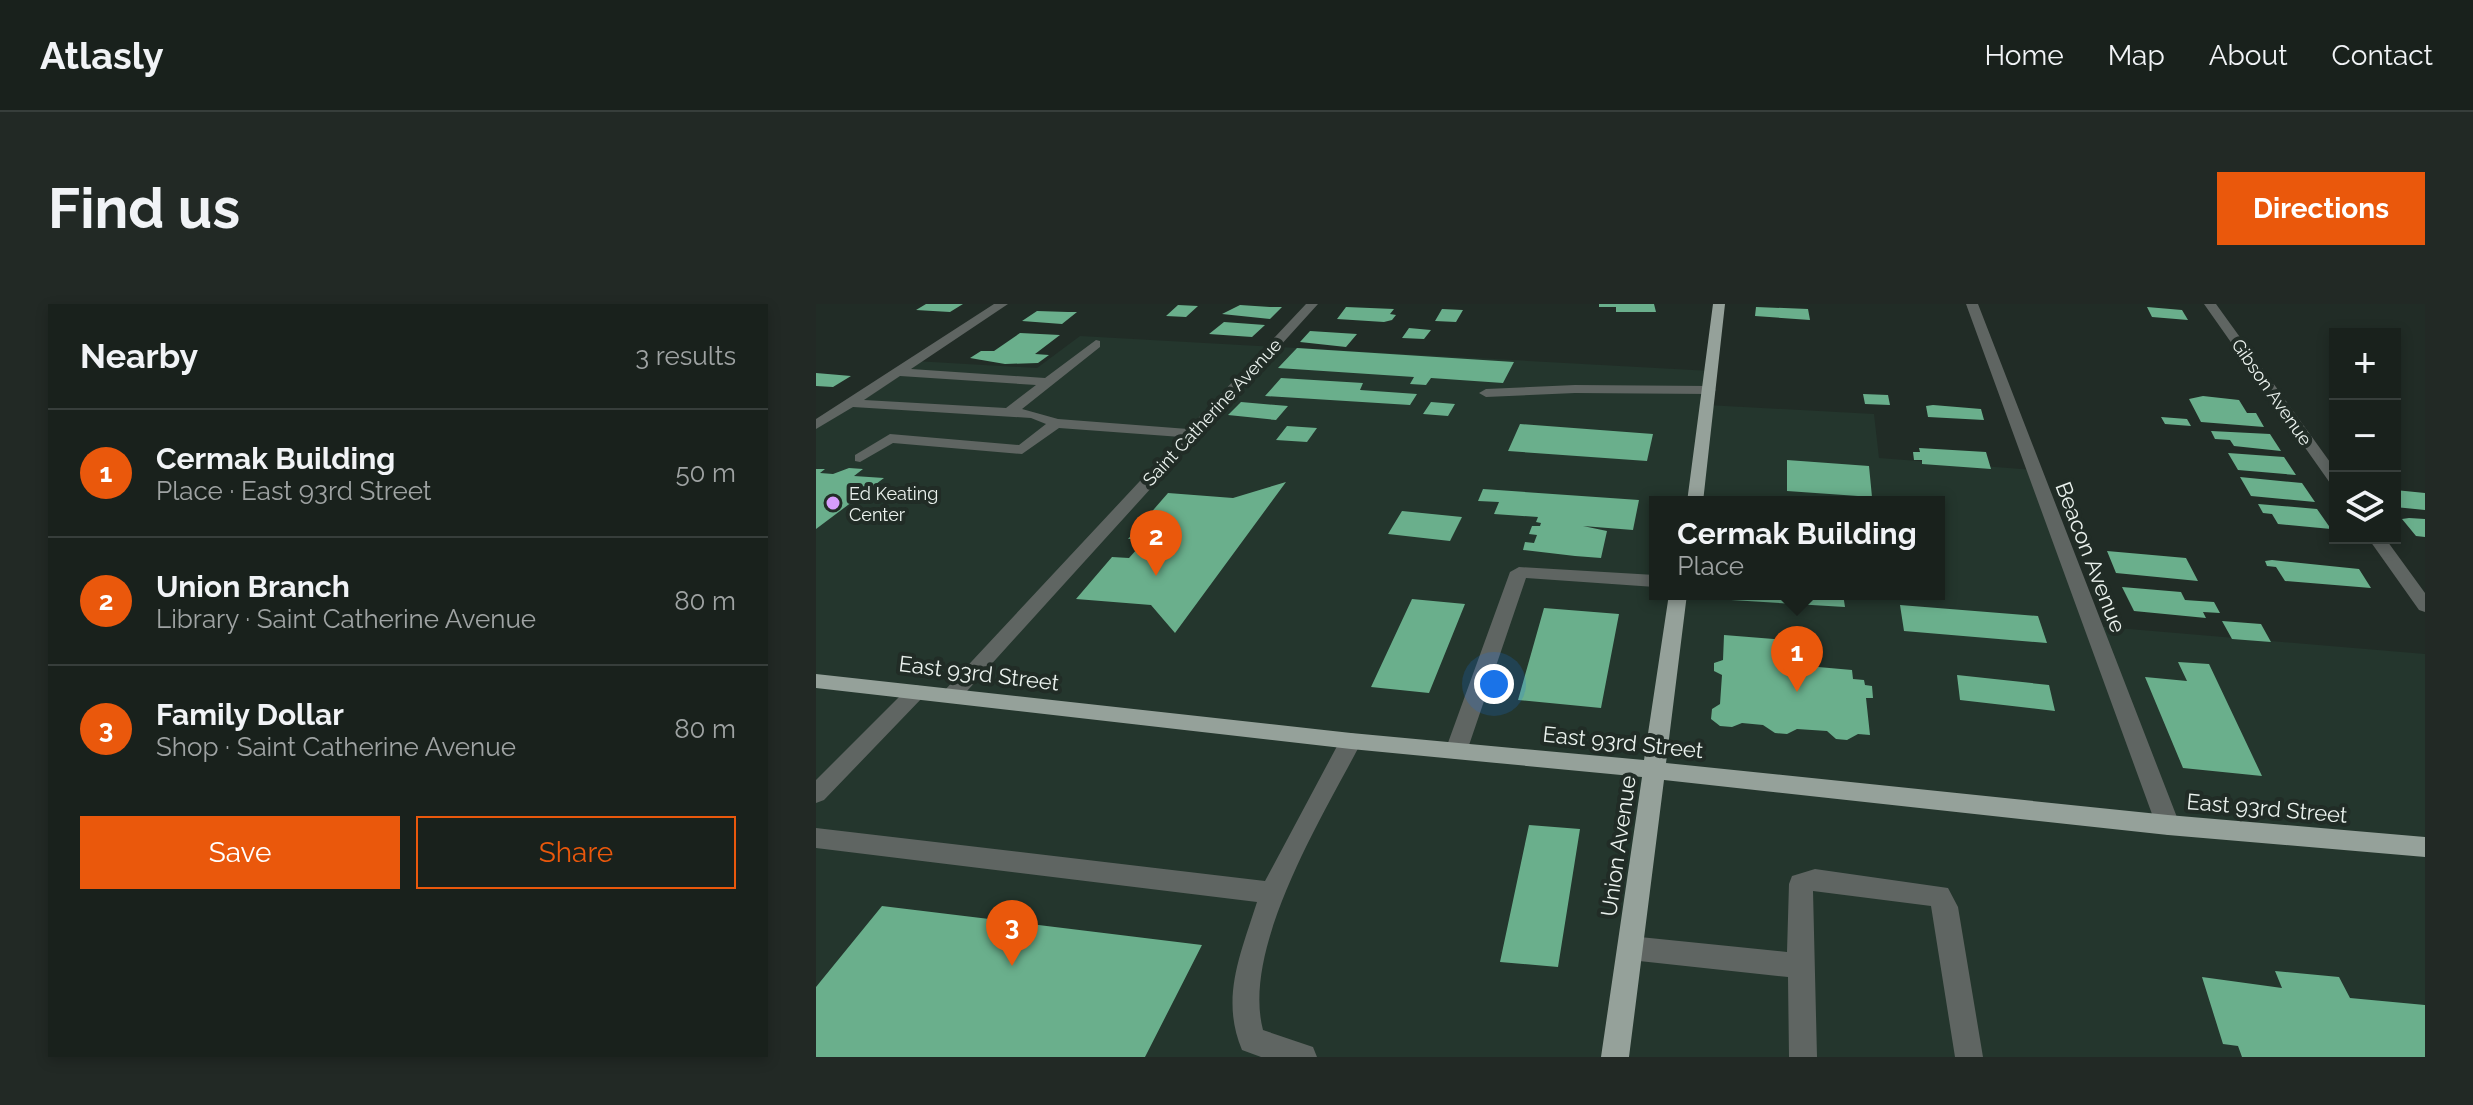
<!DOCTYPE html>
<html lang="en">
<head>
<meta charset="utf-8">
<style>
	:root { --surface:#19211c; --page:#222925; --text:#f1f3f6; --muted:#9fa3a3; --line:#373e3b; --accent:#ea580c }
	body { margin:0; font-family:Raleway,sans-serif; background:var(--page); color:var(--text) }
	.controls { position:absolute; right:24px; top:24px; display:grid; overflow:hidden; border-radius:0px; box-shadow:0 4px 12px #0003 }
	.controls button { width:72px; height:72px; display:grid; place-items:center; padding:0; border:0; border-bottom:2px solid var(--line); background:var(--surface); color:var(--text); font:40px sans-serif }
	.you { position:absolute; left:678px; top:380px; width:28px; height:28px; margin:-20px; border:6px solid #fff; border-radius:50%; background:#1a73e8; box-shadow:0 0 0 12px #1a73e833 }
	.badge { display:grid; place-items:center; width:52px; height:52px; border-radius:50%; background:var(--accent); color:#fff; font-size:26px; font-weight:700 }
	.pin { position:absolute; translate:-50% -66px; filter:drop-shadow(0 2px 4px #0008) }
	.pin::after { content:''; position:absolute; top:42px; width:28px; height:24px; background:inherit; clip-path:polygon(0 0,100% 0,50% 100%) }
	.popup { position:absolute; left:833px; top:192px; width:296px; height:104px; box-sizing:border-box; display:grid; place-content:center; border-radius:0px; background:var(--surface); filter:drop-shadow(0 2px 6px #0005); font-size:26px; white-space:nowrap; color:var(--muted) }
	.popup b { font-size:30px; color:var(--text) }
	.popup::after { content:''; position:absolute; left:50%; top:100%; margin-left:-16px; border:16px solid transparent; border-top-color:var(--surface) }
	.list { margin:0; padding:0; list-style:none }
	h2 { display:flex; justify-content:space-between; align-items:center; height:104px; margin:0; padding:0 32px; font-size:34px }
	h2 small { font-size:26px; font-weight:400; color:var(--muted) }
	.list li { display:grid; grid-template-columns:52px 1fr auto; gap:24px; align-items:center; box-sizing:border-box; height:128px; padding:0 32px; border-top:2px solid var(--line) }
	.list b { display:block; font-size:30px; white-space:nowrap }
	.list p { margin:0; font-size:26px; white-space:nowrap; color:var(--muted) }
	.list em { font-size:26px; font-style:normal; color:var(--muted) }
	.actions { display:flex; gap:16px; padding:24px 32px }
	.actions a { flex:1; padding:18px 0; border:2px solid var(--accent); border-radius:0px; text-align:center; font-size:28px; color:var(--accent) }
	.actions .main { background:var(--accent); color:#fff }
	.icon { flex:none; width:44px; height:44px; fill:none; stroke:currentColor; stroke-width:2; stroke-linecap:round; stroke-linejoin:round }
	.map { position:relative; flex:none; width:1609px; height:753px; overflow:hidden; border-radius:0px }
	header { display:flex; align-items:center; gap:48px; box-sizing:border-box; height:112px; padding:0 40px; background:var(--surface); border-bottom:2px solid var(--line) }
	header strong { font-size:38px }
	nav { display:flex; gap:44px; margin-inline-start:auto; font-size:28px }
	.intro { display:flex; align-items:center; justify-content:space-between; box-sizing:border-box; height:192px; padding:0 48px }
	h1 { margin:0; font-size:56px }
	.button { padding:20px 36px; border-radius:0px; background:var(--accent); color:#fff; font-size:28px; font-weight:700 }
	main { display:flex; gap:48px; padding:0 48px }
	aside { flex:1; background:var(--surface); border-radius:0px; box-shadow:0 4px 12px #0003 }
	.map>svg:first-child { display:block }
	.built { fill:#24362d; fill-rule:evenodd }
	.building { fill:#6aaf8c }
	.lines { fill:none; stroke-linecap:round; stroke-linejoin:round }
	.minor { fill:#5f6562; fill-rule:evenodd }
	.major { fill:#95a19a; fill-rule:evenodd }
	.poi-dot { fill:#d59cfb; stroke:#212c26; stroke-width:3 }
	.labels { text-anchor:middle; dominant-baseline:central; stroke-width:8; stroke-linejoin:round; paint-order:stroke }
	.far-street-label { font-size:18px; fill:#eaf1ed; stroke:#212c26 }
	.far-poi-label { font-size:18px; fill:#eaf1ed; stroke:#212c26; text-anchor:start }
	.street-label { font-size:22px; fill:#eaf1ed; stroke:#212c26 }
</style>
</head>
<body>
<header>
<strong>Atlasly</strong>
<nav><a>Home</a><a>Map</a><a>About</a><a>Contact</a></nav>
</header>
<div class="intro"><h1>Find us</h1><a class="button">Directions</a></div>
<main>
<aside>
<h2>Nearby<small>3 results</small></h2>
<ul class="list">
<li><span class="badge">1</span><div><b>Cermak Building</b><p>Place · East 93rd Street</p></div><em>50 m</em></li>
<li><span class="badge">2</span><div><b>Union Branch</b><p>Library · Saint Catherine Avenue</p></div><em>80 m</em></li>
<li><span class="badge">3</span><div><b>Family Dollar</b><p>Shop · Saint Catherine Avenue</p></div><em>80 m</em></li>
</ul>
<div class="actions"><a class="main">Save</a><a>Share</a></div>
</aside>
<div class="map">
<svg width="1609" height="753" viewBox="0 0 1609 753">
	<rect width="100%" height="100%" fill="#212c26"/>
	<path class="built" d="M264,32L895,67L891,101L1058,110L1063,154L1219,166L1278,322L1609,350V753H0V121L99,57L221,64ZM839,198H1123V290H839Z"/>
	<path class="building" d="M110,0H147L134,8L100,6Z
		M783,0H838L840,8H800V3H783Z
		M362,1L382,2L370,13L350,12Z
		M424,1L454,3H466L454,15L406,10Z
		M530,3L578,5L574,10L580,11L576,16L568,18L521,15Z
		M940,3L992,5L994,16L939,12Z
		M1331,3L1366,6L1372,16L1336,13Z
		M626,5L647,6L640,18L619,17Z
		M221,7L252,8H261L246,20L206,17Z
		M408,18L449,21L436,33L393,30Z
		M593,24L615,26L608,35L586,34Z
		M494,27L541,30L530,43L484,38Z
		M204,29L244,31L219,50L233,51L222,59L189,60L154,54L165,47H178Z
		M481,44L698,58L687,79L615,74L610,81L594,80L598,73L462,64Z
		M0,69L35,72L17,83L0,82Z
		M465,74L547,79L544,86L601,90L594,101L449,92Z
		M1047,90L1072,91L1074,101L1049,100Z
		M1387,92L1423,96L1431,109H1440L1448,123L1385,118L1373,95Z
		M425,98L472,102L460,116L412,111Z
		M615,98L639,100L632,112L607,110Z
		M1117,101L1165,105L1168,116L1112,113L1110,102Z
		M1345,113L1371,115L1375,122L1349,120Z
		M704,120L837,130L831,157L692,147Z
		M471,122L501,124L491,138L460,136Z
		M1395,127L1454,130L1465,147L1418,142L1414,136L1399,135Z
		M1103,144L1170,148L1175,165L1106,160V156H1098L1097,148H1104Z
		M1412,149L1468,153L1480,171L1422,166Z
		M971,156L1053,162L1056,193L971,187Z
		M33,164L47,165L38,172L68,174L0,225V165H9L4,169L17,170Z
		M1424,173L1486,179L1499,198L1435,192Z
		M470,178L359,329L335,301L260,295L296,253L313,254L330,235H312L352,189L417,194Z
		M667,185L823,196L817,226L767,222L791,227L785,254L759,252L707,246L709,238L718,239L721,231L713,230L716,222H724L725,219L720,218L722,213L678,210L683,198L662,197Z
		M1579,186L1609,189V206L1579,203Z
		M1442,200L1501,205L1515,225L1462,220L1456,210L1447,209Z
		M586,207L646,213L634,237L572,230Z
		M1593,214L1609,215V233L1600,232L1586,215Z
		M1291,247L1370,254L1382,277L1300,269Z
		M1456,256L1543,265L1555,284L1469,277L1460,263L1451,262L1449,257Z
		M1306,283L1365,288L1369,296L1398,298L1404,309L1387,308L1390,314L1318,307Z
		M915,290H1027L1029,303L915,296Z
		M596,295L649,300L613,389L555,383Z
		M1084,301L1222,312L1231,339L1088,327Z
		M728,304L803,310L785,404L702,396Z
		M1406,317L1445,320L1455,338L1416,335Z
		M908,331L981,337V357L991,358V362L1036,366L1037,375L1048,376L1049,381L1056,382L1057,394H1050L1054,431L1042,430L1031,436L1020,435L1011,427L981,425L971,430L959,429L947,421L926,419L916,423L904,422L895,415L896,405L904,400L906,371L898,367V359L907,356Z
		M1362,358L1393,360L1446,472L1367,464L1329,373L1371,377Z
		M1141,371L1233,381L1239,407L1144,396Z
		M713,521L764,525L742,663L684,658Z
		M66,602L386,641L329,753H0V683Z
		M1459,667L1523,673L1534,694L1609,701V753H1426L1422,742L1407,740L1386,673L1466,684Z"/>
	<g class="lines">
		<path class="minor" d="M178,0H192L95,65L229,74L280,36L284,37V43L206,105L242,115L372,125L490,0H502L142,397H128L125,392L128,387L365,133L243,124L206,150L77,139L44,158L39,157V151L74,130L203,141L230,120L215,114L37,103L0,125V115ZM84,72L220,81L190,104L48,96Z
			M1150,0H1162L1364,521L1360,528L1352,531L1344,528L1340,521Z
			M1388,0H1400L1519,165V181L1514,179Z
			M759,81L893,82L900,86L893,90L759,89L670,93L663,89L670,85Z
			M1552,234H1569L1609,289V308L1603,306Z
			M703,263L839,271V283L710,274L651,447L648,453L640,455L632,453L629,447L694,268Z
			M100,381L107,383L110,388L107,393L8,496L0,499V476L93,383Z
			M535,429L543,431L546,437C508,510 425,643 447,726L497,743L501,753H445L426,746C404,694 425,649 441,598L0,544V524L449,577L527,431Z
			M999,565L1132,584L1142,603L1167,753H1139L1115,602L997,587L1001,753H973L972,673L814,656L805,652L801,644L805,636L814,632L971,648L973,580L976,572Z"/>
		<path class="major" d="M897,0H909L887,198H871Z
			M853,290H871L850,459L1352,511L1609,533V553L1352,531L848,476L813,753H785L826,473L535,445L0,384V370L535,429L828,456Z"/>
	</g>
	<circle class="poi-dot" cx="17" cy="199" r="8"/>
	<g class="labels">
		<g class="far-street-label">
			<text transform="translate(1456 88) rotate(55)">Gibson Avenue</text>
			<text transform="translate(396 108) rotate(-47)">Saint Catherine Avenue</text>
		</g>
		<g class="far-poi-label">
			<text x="33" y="189">Ed Keating<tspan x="33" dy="21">Center</tspan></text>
		</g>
		<g class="street-label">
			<text transform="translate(1275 253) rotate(69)">Beacon Avenue</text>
			<text transform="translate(163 369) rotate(7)">East 93rd Street</text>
			<text transform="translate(807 438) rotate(6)">East 93rd Street</text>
			<text transform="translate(1451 504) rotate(5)">East 93rd Street</text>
			<text transform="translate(802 542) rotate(-82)">Union Avenue</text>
		</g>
	</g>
</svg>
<div class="controls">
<button>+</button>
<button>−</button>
<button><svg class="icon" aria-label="layers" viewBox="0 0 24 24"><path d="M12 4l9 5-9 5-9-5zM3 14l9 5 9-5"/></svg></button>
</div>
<div class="you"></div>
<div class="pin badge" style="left:981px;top:388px">1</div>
<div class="popup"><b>Cermak Building</b>Place</div>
<div class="pin badge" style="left:340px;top:272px">2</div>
<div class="pin badge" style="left:196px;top:662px">3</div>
</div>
</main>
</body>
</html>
